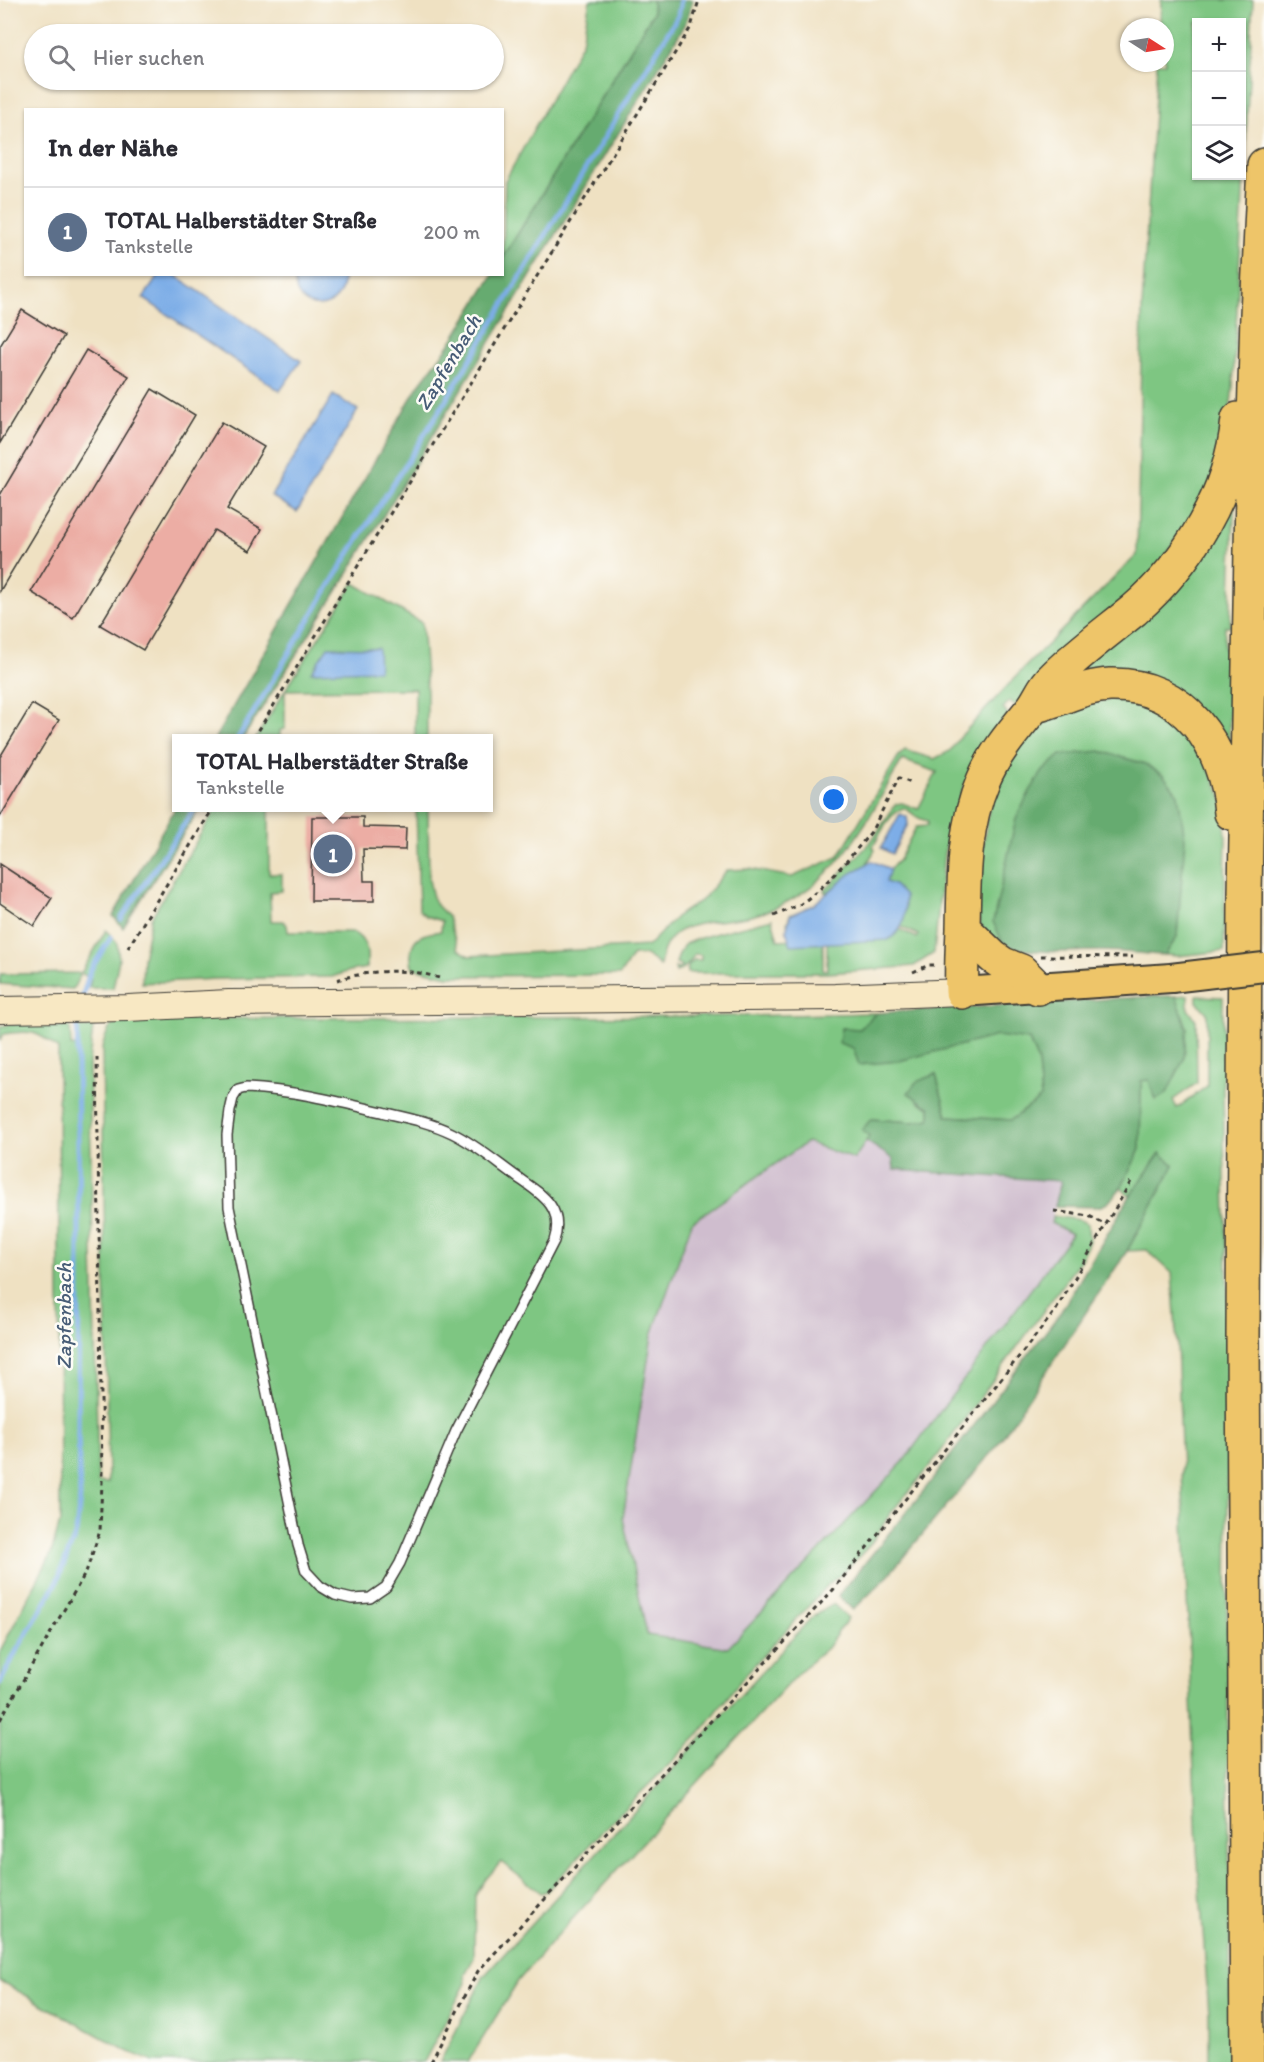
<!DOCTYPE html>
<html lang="de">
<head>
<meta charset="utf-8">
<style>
	:root { --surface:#fff; --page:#f7f7f7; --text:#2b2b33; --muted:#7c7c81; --line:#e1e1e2; --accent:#b5179e }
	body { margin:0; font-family:Itim,sans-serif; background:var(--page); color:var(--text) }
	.controls { position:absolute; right:18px; top:18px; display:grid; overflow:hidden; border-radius:0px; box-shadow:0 2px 4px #0004 }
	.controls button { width:54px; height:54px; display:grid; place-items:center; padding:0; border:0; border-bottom:2px solid var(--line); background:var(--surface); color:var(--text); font:30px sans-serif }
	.compass { position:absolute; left:1120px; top:18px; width:54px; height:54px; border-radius:50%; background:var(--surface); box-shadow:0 2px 4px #0004; rotate:102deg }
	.you { position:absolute; left:834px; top:800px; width:21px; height:21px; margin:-15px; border:4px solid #fff; border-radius:50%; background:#1a73e8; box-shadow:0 0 0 9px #1a73e833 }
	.badge { display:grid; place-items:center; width:39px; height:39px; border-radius:50%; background:var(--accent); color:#fff; font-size:20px; font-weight:700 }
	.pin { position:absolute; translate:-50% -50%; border:3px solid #fff; box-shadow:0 2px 6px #0006 }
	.popup { position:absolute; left:172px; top:734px; width:321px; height:78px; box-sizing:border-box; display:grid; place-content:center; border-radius:0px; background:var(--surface); filter:drop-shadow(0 2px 4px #0005); font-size:20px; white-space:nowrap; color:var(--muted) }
	.popup b { font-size:22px; color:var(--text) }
	.popup::after { content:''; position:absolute; left:50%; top:100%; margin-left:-12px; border:12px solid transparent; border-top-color:var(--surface) }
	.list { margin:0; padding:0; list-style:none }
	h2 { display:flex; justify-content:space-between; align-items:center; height:78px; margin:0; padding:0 24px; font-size:26px }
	h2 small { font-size:20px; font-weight:400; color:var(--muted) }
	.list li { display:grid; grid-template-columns:39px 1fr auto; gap:18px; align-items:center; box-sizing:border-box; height:90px; padding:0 24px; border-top:2px solid var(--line) }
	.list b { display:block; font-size:22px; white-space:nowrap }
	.list p { margin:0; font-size:20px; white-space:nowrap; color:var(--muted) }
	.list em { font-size:20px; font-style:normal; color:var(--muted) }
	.icon { flex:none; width:33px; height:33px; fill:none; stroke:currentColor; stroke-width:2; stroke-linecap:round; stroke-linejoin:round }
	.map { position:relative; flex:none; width:1264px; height:2062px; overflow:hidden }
	.search { position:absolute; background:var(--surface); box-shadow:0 2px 4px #0004; left:24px; top:24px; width:480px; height:66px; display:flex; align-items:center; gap:15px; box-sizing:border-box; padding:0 21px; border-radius:33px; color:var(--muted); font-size:22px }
	.panel { position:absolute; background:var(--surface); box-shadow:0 2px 4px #0004; left:24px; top:108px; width:480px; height:168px; border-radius:0px }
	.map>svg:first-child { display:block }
	.industrial { fill:#cfbdce }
	.green { fill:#7ec682; stroke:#4d714f; stroke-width:1.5; fill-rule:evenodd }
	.forest { fill:#66ab70; stroke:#416446; stroke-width:1.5 }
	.water { fill:#7dade7; stroke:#4c6482; stroke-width:1.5 }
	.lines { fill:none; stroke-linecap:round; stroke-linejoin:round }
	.stream { stroke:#7dade7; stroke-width:5 }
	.building { fill:#ecada4 }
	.lane-casing { stroke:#3c3a35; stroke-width:12 }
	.secondary-casing { stroke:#3c3a35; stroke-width:28 }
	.primary-casing { stroke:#3c3a35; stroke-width:32 }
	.highway-casing { stroke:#3c3a35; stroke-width:36 }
	.path { stroke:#3c3a35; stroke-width:3; stroke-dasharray:4.5 4.5; stroke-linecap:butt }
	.lane { stroke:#fff; stroke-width:9 }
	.secondary { stroke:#f8e8c3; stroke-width:26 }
	.primary { stroke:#eec569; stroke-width:28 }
	.highway { stroke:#eec569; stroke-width:33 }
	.primary-bridge-casing { stroke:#3c3a35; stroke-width:32; stroke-linecap:butt }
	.primary-bridge { stroke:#eec569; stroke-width:28 }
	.labels { text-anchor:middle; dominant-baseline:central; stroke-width:5; stroke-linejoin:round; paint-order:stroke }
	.water-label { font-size:21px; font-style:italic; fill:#485d77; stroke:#fdfcf7 }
</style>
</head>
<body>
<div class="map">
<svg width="1264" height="2062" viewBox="0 0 1264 2062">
	<rect width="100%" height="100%" fill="#fdfcf7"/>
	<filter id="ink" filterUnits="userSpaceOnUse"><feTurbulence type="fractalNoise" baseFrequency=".0167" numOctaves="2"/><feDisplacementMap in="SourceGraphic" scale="12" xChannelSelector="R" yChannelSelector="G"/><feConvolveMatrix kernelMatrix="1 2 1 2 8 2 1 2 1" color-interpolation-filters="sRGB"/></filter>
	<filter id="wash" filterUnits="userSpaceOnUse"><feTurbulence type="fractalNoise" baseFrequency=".008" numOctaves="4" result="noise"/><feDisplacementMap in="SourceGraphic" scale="24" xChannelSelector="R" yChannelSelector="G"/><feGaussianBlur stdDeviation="1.35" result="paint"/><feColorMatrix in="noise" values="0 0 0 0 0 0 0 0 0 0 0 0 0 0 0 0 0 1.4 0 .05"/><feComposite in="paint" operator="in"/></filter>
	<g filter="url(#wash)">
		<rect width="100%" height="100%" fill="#efe1c2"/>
		<path class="industrial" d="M866,1141L893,1159L894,1170L901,1169L910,1171L1061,1181L1051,1223L1073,1233L903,1462L728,1648L647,1635L623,1518L652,1335L692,1221L807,1142L853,1159Z"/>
		<path class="green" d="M590,0H652L653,13L503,258L505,181L582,42Z
			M1161,0H1253L1233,386L1229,419L1210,489L1146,585L1016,706L1010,701L1003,708L1009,716L964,785L952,822L944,854L934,953L914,966L892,968L828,973H687L688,966L694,960H701V955L695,954C691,961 685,970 676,972L675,968L678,969L682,966L676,963C678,957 680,950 684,945C692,937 756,924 772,919L778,940L797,939L787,923L790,915L830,898L850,875L826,893L824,891L870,843L896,804L902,803L918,809L937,772L902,760C869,816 843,876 781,905C771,910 758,915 746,917C726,921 691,921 675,934C665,943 662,953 660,966L646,955H633L620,975L448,976L413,968C409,958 410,941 421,936C426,933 435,932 441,931L442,921L426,916L419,910L416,808H428L429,880L434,902L448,917L458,949L469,956L648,946L677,916L703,899L727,870L750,869L792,877L838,857L898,757L905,750L934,759L950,751L960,737L1023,669L1137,555L1142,307L1157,63H1165V27H1160ZM1196,22H1242V176H1196ZM903,808C915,812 912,818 928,821L927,826L916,827L899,860L890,869L881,885L883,918L918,935L917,938L895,927L827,941V970H823V940L875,850L873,847C881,834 888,814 903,808Z
			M1235,481L1230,626H1225L1224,649L1231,650L1229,749L1188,703L1057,690Z
			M354,583L422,623L427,692V738H415V689L285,690V729L280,730V736L256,738L285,690Z
			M1128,694L1188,724L1222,796L1226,834L1224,951L1178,956L1165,955L1177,937L1164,776L1145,764L1100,751L1004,945L983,931L978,917L976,895L989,808L1002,772L1025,737L1048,715Z
			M216,808H269V874H282V891L270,892L271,921H283L287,925L288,932H352C368,940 368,952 367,968L350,971L332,977L215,979L142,983L143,958L151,918Z
			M106,930L117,942L119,960L113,988H89L91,979L81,973L73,989L0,984V974L81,973Z
			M1188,995V1009L1196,1020L1197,1083L1173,1100L1177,1108L1207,1086V1013L1197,1002V996L1223,997V1093L1229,1344L1227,1609L1231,2062H1209V2014L1197,1849L1177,1344L1172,1273L1147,1250L1127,1251L1174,1165L1160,1153L1130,1196L1121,1188L1140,1149L1141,1080L1149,1079L1155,1099L1187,1028L1176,996Z
			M876,1013L860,1029L841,1028L899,1061L997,1035L1029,1040L1038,1062L1041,1098L1011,1120L947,1116L943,1100L919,1102L930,1108V1120L912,1122L871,1119L870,1136L854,1159L807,1142L692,1222L652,1335L623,1518L647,1635L728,1648L903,1462L925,1432L1072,1234L1051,1223L1053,1216L1080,1220L1088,1224L1089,1241L1082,1258L937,1457L890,1514L870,1545L845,1571L829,1584L744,1676L697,1737L610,1823L547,1891L541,1893L501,1862L486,1879L475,1896L474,1958L465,1974L466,1983L424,2062H153L125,2050L0,1981V1651L51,1554L60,1522L58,1049C38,1031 31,1030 4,1034L0,1040V1026C23,1021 47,1028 70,1027L71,1046L78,1047L79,1027H93L89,1062L98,1482L108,1483L102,1048C107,1030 108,1025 126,1019L745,1016Z
			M833,1604L848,1618L827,1648L800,1671L555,1938L518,1981L468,2062H440L484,1976L811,1618Z"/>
		<path class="forest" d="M652,0H693L685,25L344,580L243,738H215L418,386L450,344L493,275L502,274L503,258L653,13Z
			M1100,751L1145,764L1164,776L1178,794L1185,839L1177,937L1165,955C1144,954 1122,951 1100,951C1067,951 1036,955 1004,945L993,922L1016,819L1030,791L1043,771L1061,755Z
			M177,805V808H200L123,928L113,916Z
			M1158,996H1176L1187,1028L1184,1059L1167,1093L1156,1100L1149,1080L1141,1081L1140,1149L1121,1188L1108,1203L1099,1207L1055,1206L1061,1181L910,1171L901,1169L894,1170L893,1159L866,1141L869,1136L862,1130L871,1119L912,1122L930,1119V1108L908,1093L916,1082L936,1074L947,1116L1011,1120L1041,1098L1038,1062L1029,1040L997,1036L899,1061L859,1065L853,1048L839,1043L841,1028L860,1029L876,1013Z
			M1160,1153L1174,1165L1127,1251L996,1447L885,1579L853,1610L838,1596L929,1484L1060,1313L1130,1196Z"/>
		<path class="water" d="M343,274C347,317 290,315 295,275Z
			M159,275H175L301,361L280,391L143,298Z
			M333,395L358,410L297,512L271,496Z
			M328,647L378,648L379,670L311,672Z
			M900,814L907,817L908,824L892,854L881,848Z
			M872,861L890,869L886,882L894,885L905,896C905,916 906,929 888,940L791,945L786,931L790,915L813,905L850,874Z"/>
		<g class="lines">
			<path class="stream" d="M238,738L348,555L440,410L678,16L681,0
				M121,919L195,808
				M81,1002L90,971L111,937
				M0,1683L17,1650L56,1584L76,1533L80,1497L78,1435L79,1232L77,1051L78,1017"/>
		</g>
		<g id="blocks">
			<path class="building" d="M22,310L64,336L0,443V346Z
				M86,350L129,376L0,591V495Z
				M152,389L195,415L73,618L31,592Z
				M222,422L264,447L227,509L262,529L250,551L214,530L143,650L100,625Z
				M32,704L59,720L0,817V757Z
				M312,817H363V827L406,828L405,850L363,849L364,881H374V901H311Z
				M0,864L52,898L34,926L0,903Z"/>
		</g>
	</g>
	<g filter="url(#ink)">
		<use href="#blocks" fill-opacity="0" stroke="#3c3a35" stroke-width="1.5"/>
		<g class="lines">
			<defs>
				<path id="lane" d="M246,1088C293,1090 340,1102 386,1113C408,1118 432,1123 452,1133C475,1144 496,1162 517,1177C541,1194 565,1207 554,1241L456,1431L400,1563L386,1587L370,1598L352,1599L335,1595L320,1586L306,1571L298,1545L229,1207L227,1135L230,1111L233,1098L238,1090Z"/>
				<path id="secondary" d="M0,1010L128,1008L229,1003L835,997L962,992"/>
				<path id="primary" d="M962,992L1171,978"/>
				<path id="highway" d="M1035,706C1061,700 1083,686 1110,685C1184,683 1226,746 1231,813
					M963,928L993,957L1003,964L1021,971L1038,988
					M962,992C961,971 962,950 963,929C964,880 963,828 983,781C994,754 1012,733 1031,710C1040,699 1042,688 1054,677C1079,652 1107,632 1134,610C1189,562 1231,493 1238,419
					M1247,2062L1243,1338L1245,894L1252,492L1257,314L1264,165"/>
			</defs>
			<use href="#lane" class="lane-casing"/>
			<use href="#secondary" class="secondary-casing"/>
			<use href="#primary" class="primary-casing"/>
			<use href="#highway" class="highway-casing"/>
			<path class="path" d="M254,738L356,569L691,27L699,0
				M774,916L801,904L820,889L846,862L871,832L899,778L913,784
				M128,948L213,808
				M1041,956L1133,957
				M913,972L929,965H938
				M337,980C371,970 409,967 442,979
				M1054,1211L1089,1216L1106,1225
				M0,1720L86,1572L100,1531L102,1482L97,1056
				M431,2062L478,1971L833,1590L1056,1310L1133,1178"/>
			<use href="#lane" class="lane"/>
			<use href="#secondary" class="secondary"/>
			<use href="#primary" class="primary"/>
			<use href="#highway" class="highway"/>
			<defs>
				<path id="primary-bridge" d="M1171,978L1264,967"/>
			</defs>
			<use href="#primary-bridge" class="primary-bridge-casing"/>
			<use href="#primary-bridge" class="primary-bridge"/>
		</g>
	</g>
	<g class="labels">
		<g class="water-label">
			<text transform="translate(448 362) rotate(-59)">Zapfenbach</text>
			<text transform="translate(63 1316) rotate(-90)">Zapfenbach</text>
		</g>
	</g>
</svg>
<div class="controls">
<button>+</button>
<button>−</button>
<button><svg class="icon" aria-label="layers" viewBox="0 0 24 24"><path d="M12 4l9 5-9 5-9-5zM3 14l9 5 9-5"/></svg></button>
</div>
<svg class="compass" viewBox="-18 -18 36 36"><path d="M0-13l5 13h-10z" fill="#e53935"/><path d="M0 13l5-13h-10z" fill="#7c7c81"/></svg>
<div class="you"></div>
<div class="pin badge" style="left:333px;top:854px;background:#5c6f8a">1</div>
<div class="popup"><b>TOTAL Halberstädter Straße</b>Tankstelle</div>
<div class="search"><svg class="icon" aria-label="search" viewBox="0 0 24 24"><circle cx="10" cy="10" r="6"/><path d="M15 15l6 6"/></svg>Hier suchen</div>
<section class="panel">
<h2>In der Nähe<small></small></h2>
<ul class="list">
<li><span class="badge" style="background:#5c6f8a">1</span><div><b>TOTAL Halberstädter Straße</b><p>Tankstelle</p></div><em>200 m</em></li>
</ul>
</section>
</div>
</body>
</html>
